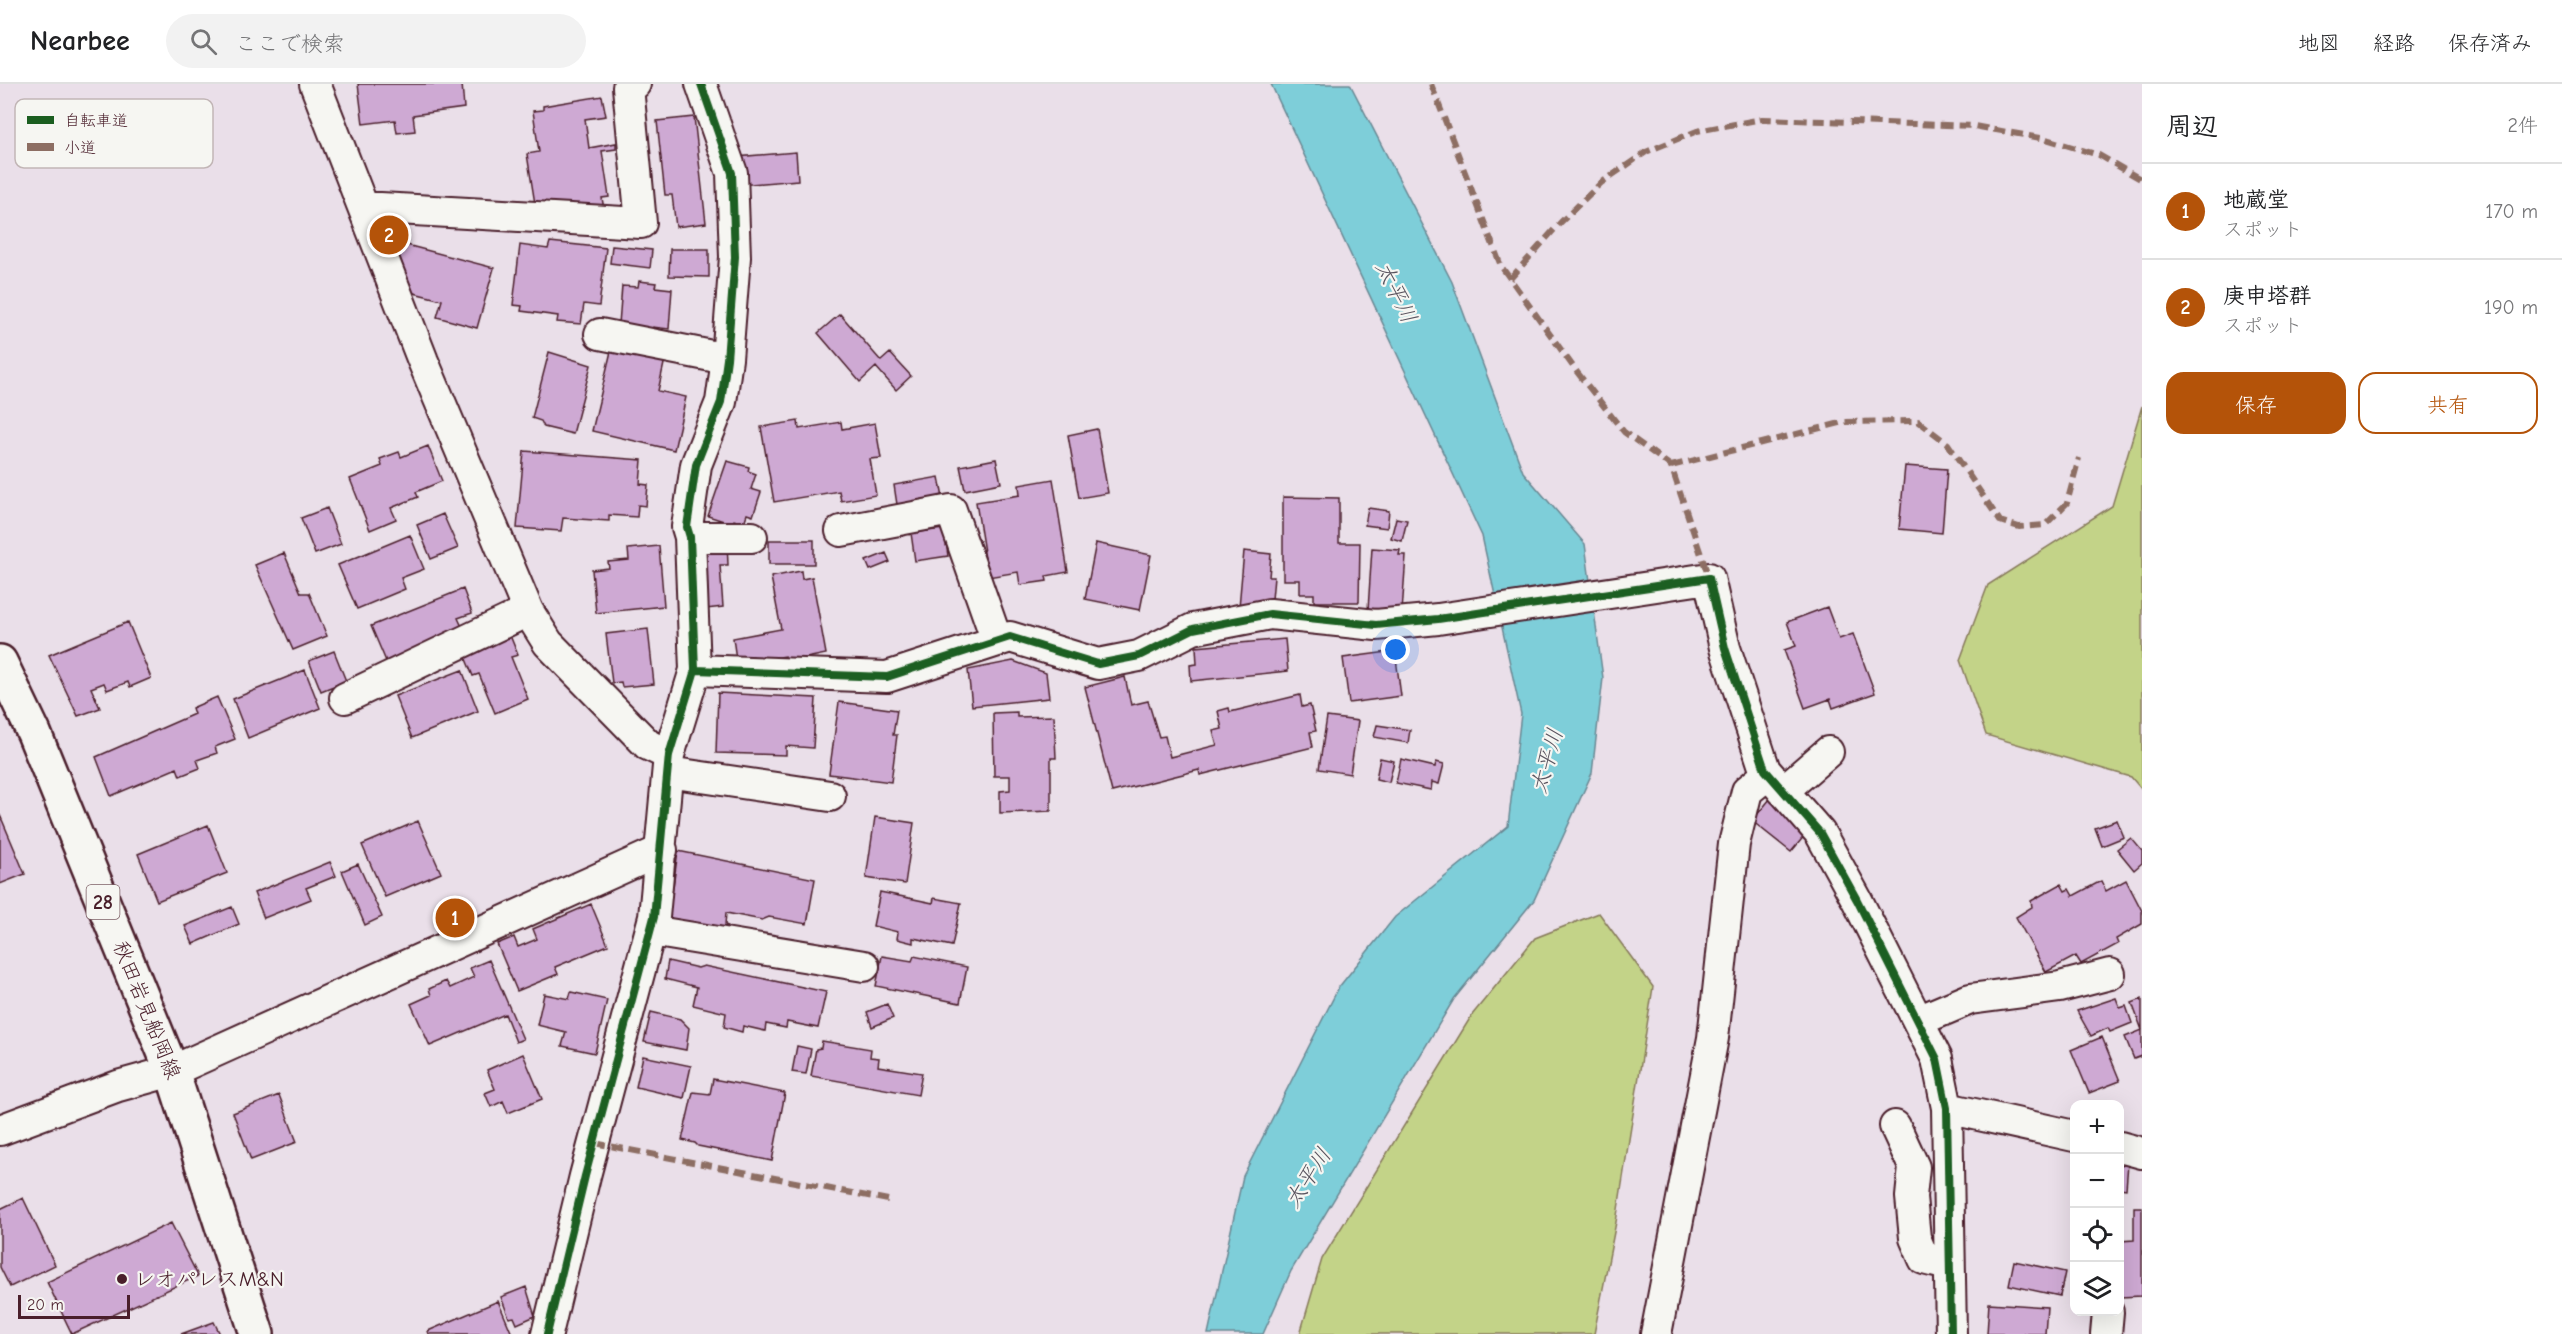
<!DOCTYPE html>
<html lang="ja">
<head>
<meta charset="utf-8">
<style>
	:root { --surface:#fff; --page:#f2f2f2; --text:#202124; --muted:#757577; --line:#e0e0e0; --accent:#b45309 }
	body { margin:0; font-family:"Comic Neue","Klee One",sans-serif; background:var(--page); color:var(--text) }
	.controls { position:absolute; right:18px; bottom:18px; display:grid; overflow:hidden; border-radius:12px; box-shadow:0 6px 24px #0002 }
	.controls button { width:54px; height:54px; display:grid; place-items:center; padding:0; border:0; border-bottom:2px solid var(--line); background:var(--surface); color:var(--text); font:30px sans-serif }
	.scale { position:absolute; left:18px; bottom:15px; width:112px; box-sizing:border-box; padding-left:6px; border:3px solid #4a1f2b; border-top:0; font-size:16px; line-height:21px; white-space:nowrap; color:#4a1f2b; -webkit-text-stroke:4px #f6f6f2; paint-order:stroke }
	.you { position:absolute; left:1396px; top:566px; width:21px; height:21px; margin:-15px; border:4px solid #fff; border-radius:50%; background:#1a73e8; box-shadow:0 0 0 9px #1a73e833 }
	.badge { display:grid; place-items:center; width:39px; height:39px; border-radius:50%; background:var(--accent); color:#fff; font-size:20px; font-weight:700 }
	.pin { position:absolute; translate:-50% -50%; border:3px solid #fff; box-shadow:0 2px 6px #0006 }
	.list { margin:0; padding:0; list-style:none }
	h2 { display:flex; justify-content:space-between; align-items:center; height:78px; margin:0; padding:0 24px; font-size:26px }
	h2 small { font-size:20px; font-weight:400; color:var(--muted) }
	.list li { display:grid; grid-template-columns:39px 1fr auto; gap:18px; align-items:center; box-sizing:border-box; height:96px; padding:0 24px; border-top:2px solid var(--line) }
	.list b { display:block; font-size:22px; white-space:nowrap }
	.list p { margin:0; font-size:20px; white-space:nowrap; color:var(--muted) }
	.list em { font-size:20px; font-style:normal; color:var(--muted) }
	.actions { display:flex; gap:12px; padding:18px 24px }
	.actions a { flex:1; padding:14px 0; border:2px solid var(--accent); border-radius:18px; text-align:center; font-size:21px; color:var(--accent) }
	.actions .main { background:var(--accent); color:#fff }
	.icon { flex:none; width:33px; height:33px; fill:none; stroke:currentColor; stroke-width:2; stroke-linecap:round; stroke-linejoin:round }
	.map { position:relative; flex:none; width:2142px; height:1250px; overflow:hidden }
	header { display:flex; align-items:center; gap:36px; box-sizing:border-box; height:84px; padding:0 30px; background:var(--surface); border-bottom:2px solid var(--line) }
	header strong { font-size:28px }
	nav { display:flex; gap:33px; margin-inline-start:auto; font-size:21px }
	.search { width:420px; height:54px; background:var(--page); display:flex; align-items:center; gap:15px; box-sizing:border-box; padding:0 21px; border-radius:33px; color:var(--muted); font-size:22px }
	main { display:flex }
	aside { flex:1; background:var(--surface) }
	.map>svg:first-child { display:block }
	.green { fill:#c3d388; stroke:#86795a; stroke-width:1.5 }
	.water { fill:#7eced9; stroke:#698893; stroke-width:1.5 }
	.building { fill:#cea9d3; stroke:#4a1f2b; stroke-width:1.5 }
	.lines { fill:none; stroke-linecap:round; stroke-linejoin:round }
	.minor-casing { stroke:#4a1f2b; stroke-width:34 }
	.primary-casing { stroke:#4a1f2b; stroke-width:38 }
	.minor { stroke:#f6f6f2; stroke-width:30 }
	.primary { stroke:#f6f6f2; stroke-width:33 }
	.quiet { stroke:#8d6e63; stroke-width:6; stroke-dasharray:12 6; stroke-linecap:butt }
	.cycleway-casing { stroke:#f6f6f2; stroke-width:11 }
	.cycleway { stroke:#1b5e20; stroke-width:8 }
	.poi-dot { fill:#4a1f2b; stroke:#f6f6f2; stroke-width:2 }
	.labels { text-anchor:middle; dominant-baseline:central; stroke-width:4.5; stroke-linejoin:round; paint-order:stroke }
	.shield { fill:#f6f6f2; stroke:#7e6067; stroke-width:1.5 }
	.shield-label { font-size:20px; font-weight:bold; fill:#4a1f2b }
	.street-label { font-size:21px; fill:#4a1f2b; stroke:#f6f6f2 }
	.poi-label { font-size:21px; fill:#4a1f2b; stroke:#f6f6f2; text-anchor:start }
	.water-label { font-size:22px; font-style:italic; fill:#5a545f; stroke:#f6f6f2 }
	.key { fill:#f6f6f2; stroke:#c2b6b6; stroke-width:1.5 }
	.key-label { font-size:16px; fill:#4a1f2b }
</style>
</head>
<body>
<header>
<strong>Nearbee</strong>
<div class="search"><svg class="icon" aria-label="search" viewBox="0 0 24 24"><circle cx="10" cy="10" r="6"/><path d="M15 15l6 6"/></svg>ここで検索</div>
<nav><a>地図</a><a>経路</a><a>保存済み</a></nav>
</header>
<main>
<div class="map">
<svg width="2142" height="1250" viewBox="0 0 2142 1250">
	<rect width="100%" height="100%" fill="#eadfe9"/>
	<filter id="ink" filterUnits="userSpaceOnUse"><feTurbulence type="fractalNoise" baseFrequency=".0167" numOctaves="2"/><feDisplacementMap in="SourceGraphic" scale="12" xChannelSelector="R" yChannelSelector="G"/><feConvolveMatrix kernelMatrix="1 2 1 2 8 2 1 2 1" color-interpolation-filters="sRGB"/></filter>
	<g filter="url(#ink)">
		<path class="green" d="M2142,322V706L2131,693L1986,651L1960,576L1988,501L2112,422Z
			M1599,829L1653,903L1616,1138L1594,1250H1300L1322,1175L1472,931L1535,854Z"/>
		<path class="water" d="M1271,0H1350L1452,198L1523,388L1585,460L1603,594L1592,689L1534,816L1454,915L1291,1187L1263,1250H1208L1243,1092L1339,903L1395,833L1508,742L1521,630L1482,452Z"/>
		<path class="building" d="M358,0H462L464,24L413,31L415,47L397,49L395,36L363,40Z
			M602,12L606,32L585,35L589,64L616,59V65L602,67L609,113L602,114L604,125L536,126L527,70L539,68L533,27L543,26V22Z
			M694,33L706,139L676,143L672,111H665L657,37Z
			M796,68L798,96L739,101L736,73Z
			M550,158L606,164L599,222L584,220L581,240L557,238L558,232L521,227L522,222L513,221L520,161L548,165Z
			M399,159L494,184L477,244L437,233L442,216L406,207L394,175Z
			M612,162L652,166L650,184L610,179Z
			M670,165H709V193L669,192Z
			M639,197L656,199L655,203L672,205L669,245L653,243L652,250L619,240L622,202L638,203Z
			M840,230L881,277L890,269L911,292L896,306L876,283L860,298L818,249Z
			M612,263L665,275L658,307L686,313L674,366L592,347Z
			M549,268L591,281L573,350L544,343L541,337L532,334Z
			M798,337L799,345L841,338L842,345L875,339L881,374L870,375L876,411L841,417L839,407L774,418L761,343Z
			M1097,345L1108,409L1079,414L1068,351Z
			M428,362L442,397L416,408L418,413L391,424L396,435L370,446L350,395L382,382L380,375L399,368L401,373Z
			M524,367L642,376L640,400L648,401L646,422L638,421L637,433L609,431V437L563,434L561,447L517,444Z
			M996,375L1001,399L965,406L960,382Z
			M727,377L749,383L748,387L756,390L751,405L761,408L753,432L747,430L744,439L734,436L730,439L708,432Z
			M1905,382L1947,385L1942,449L1899,445Z
			M939,393L944,419L898,427L894,401Z
			M1053,395L1068,488L1046,492L1047,497L1020,501L1018,488L988,493L976,418L1020,411L1019,401Z
			M1283,413L1339,414V459H1360L1359,518H1314V510H1300V496H1283Z
			M327,424L341,460L315,470L301,434Z
			M1368,424L1389,427L1387,444L1365,441Z
			M443,430L458,464L431,475L417,441Z
			M1396,434L1407,436L1402,457L1391,454Z
			M944,445L948,472L915,477L911,449Z
			M410,451L424,485L401,494L405,505L357,525L338,481Z
			M769,456H814V480H769Z
			M727,458L728,481H720L723,523L706,525L701,460Z
			M1096,459L1151,471L1140,526L1085,515Z
			M659,462L664,522L596,529L592,486L609,484L608,478L629,476L628,465Z
			M1372,464L1400,466L1399,471H1406L1402,528L1368,526Z
			M1244,467L1271,470L1269,493H1274L1271,526L1239,523Z
			M284,469L301,509H309L327,552L293,566L255,481Z
			M886,469L890,478L870,486L866,477Z
			M801,487L802,495L812,493L826,570L786,578L785,572L754,577L753,572L736,575L733,554L781,545L771,493Z
			M463,505L472,529L458,534L463,545L388,582L371,542Z
			M1827,523L1839,555L1853,550L1875,609L1833,624L1830,615L1805,624L1784,566L1796,562L1787,538Z
			M128,538L151,594L130,603L128,598L107,606L104,599L91,604L100,624L78,632L49,571Z
			M648,545L654,600L622,603L621,598L612,599L606,550Z
			M509,549L518,571L511,573L528,615L495,629L479,590L473,592L463,568Z
			M1285,555L1288,587L1191,597L1190,581L1197,580L1196,563Z
			M334,567L346,597L321,607L309,577Z
			M1395,567L1401,612L1349,619L1343,574Z
			M1013,577L1046,589L1049,614L972,622L968,586Z
			M305,586L320,624L248,654L233,615Z
			M462,586L478,627L412,654L395,612Z
			M1125,593L1131,621L1148,617L1159,653L1165,652L1170,673L1217,661L1213,647L1222,645L1218,627L1229,624L1230,628L1300,611L1302,623L1310,621L1316,647L1310,648L1313,663L1200,691L1199,686L1112,708L1085,603Z
			M718,609L816,614L813,664L786,662V671L716,669Z
			M217,613L235,655L215,663L217,669L197,676L200,684L180,692L177,684L111,712L96,673L194,630L192,624Z
			M839,618L897,626L893,651H897L891,698L829,690Z
			M1017,628V633L1054,632L1056,674H1051V727L1000,729V707L1010,706V692H994L993,629Z
			M1327,633L1358,637L1350,690L1319,685Z
			M1377,641L1410,646L1408,659L1374,653Z
			M1380,674L1394,677L1389,698L1376,695Z
			M1401,675L1435,683L1436,678L1444,680L1439,700L1432,698L1431,706L1396,699Z
			M1770,715L1796,736L1806,750L1791,768L1752,737Z
			M0,731L25,790L0,800Z
			M875,733L914,739L905,800L866,794Z
			M2117,736L2124,753L2102,762L2095,744Z
			M418,737L441,789L385,813L362,761Z
			M208,741L227,789L157,817L138,770Z
			M2131,754L2142,767V779L2134,786L2117,765Z
			M678,767L815,795L807,840L769,833L762,836L726,829L725,841L728,842L727,856L668,840Z
			M330,778L336,792L306,804L311,815L264,834L254,809Z
			M358,780L382,833L365,841L342,787Z
			M2126,796L2142,827V840L2116,855L2118,860L2081,880L2076,872L2046,888L2016,833L2032,823L2031,817L2061,800L2065,807L2069,805L2073,812L2101,797L2106,807Z
			M880,808L933,819L934,814L961,819L952,862L913,854V859L897,855L898,848L873,842Z
			M591,820L608,861L555,883L558,890L517,907L497,860L514,853L518,863L537,855L533,845Z
			M232,823L239,840L193,860L185,842Z
			M882,872L912,877L914,872L967,883L960,919L876,902Z
			M489,876L523,955L516,958L505,930L430,962L411,920L431,911L429,905L446,897L450,904L474,893L470,884Z
			M668,877L698,884L704,882L826,908L818,944L787,938L786,944L766,940L765,947L743,942L742,948L724,943L726,929L693,921L697,903L665,895Z
			M571,908L607,916L595,969L562,962L566,948L537,941L544,910L569,915Z
			M2116,914L2120,924L2126,922L2132,939L2110,948L2108,944L2091,952L2077,927Z
			M2142,915V946L2132,919Z
			M887,920L893,934L872,943L867,928Z
			M651,928L680,935L689,944L686,966L644,958Z
			M2142,946V972L2134,975L2125,953Z
			M2102,953L2120,997L2089,1009L2071,966Z
			M822,957L871,965L870,973L879,974L878,982L922,989L918,1011L811,992L816,965L821,964Z
			M797,962L811,965L806,990L792,988Z
			M523,970L542,1015L508,1029L503,1017L491,1023L485,1009L495,1005L487,986Z
			M643,972L691,982L684,1014L636,1003Z
			M713,995L785,1009L772,1077L698,1062L695,1059L682,1056L693,1008L710,1010Z
			M279,1011L297,1058L251,1076L233,1029Z
			M2120,1078L2128,1079L2126,1105L2120,1104Z
			M23,1114L55,1181L10,1203L0,1183V1125Z
			M2134,1123H2142V1212L2120,1213V1157L2134,1156Z
			M171,1139L198,1192L72,1250L47,1198Z
			M2014,1177L2065,1188L2060,1212L2009,1201Z
			M526,1203L535,1232L517,1240L514,1233L509,1234L501,1213Z
			M498,1217L512,1250H429L428,1247Z
			M1989,1219L2047,1223L2045,1250H1987Z
			M214,1238L220,1250H181Z"/>
		<g class="lines">
			<defs>
				<path id="minor" d="M315,0L423,277L528,527L548,559L648,661L669,671
					M363,123L641,139L628,3L635,0
					M600,250L727,275
					M841,447L951,426L997,557
					M690,453H752
					M695,586L887,593L1010,553L1098,580L1139,572L1193,545L1270,530L1376,541L1438,535L1709,494L1725,564L1765,686L1820,749L1857,816L1937,975L1947,1024L1951,1250
					M345,614L528,527
					M668,688L830,712
					M1783,707L1828,668
					M651,847L864,882
					M1918,937L1970,915L2060,903L2110,890
					M1947,1024L2074,1052
					M1895,1042L1914,1083L1911,1113L1915,1154L1924,1175L1948,1181
					M0,1046L118,1002L172,987L662,766
					M2120,1063L2142,1069
					M547,1250L585,1092L654,833L669,671L695,586L690,453L687,443L696,381L721,318L727,275L735,173L732,89L701,0
					M1656,1250L1713,954L1734,760L1747,707L1768,690
					M2106,1250L2108,1228"/>
				<path id="primary" d="M0,578L34,649L172,987L257,1250"/>
			</defs>
			<use href="#minor" class="minor-casing"/>
			<use href="#primary" class="primary-casing"/>
			<use href="#minor" class="minor"/>
			<use href="#primary" class="primary"/>
			<path class="quiet" d="M1431,0L1501,182L1577,288L1624,348L1671,382L1709,494
				M1510,195L1561,138L1601,99L1646,68L1697,47L1762,35L1974,42L2046,55L2099,71L2142,96
				M1671,382L1844,338L1918,337L1948,360L2000,437L2019,443L2045,441L2067,419L2079,374
				M594,1059L888,1116"/>
			<defs>
				<path id="cycleway" d="M695,586L887,593L1010,553L1098,580L1139,572L1193,545L1270,530L1376,541L1438,535L1709,494L1725,564L1765,686L1820,749L1857,816L1937,975L1947,1024L1951,1250
					M547,1250L585,1092L654,833L669,671L695,586L690,453L687,443L696,381L721,318L727,275L735,173L732,89L701,0"/>
			</defs>
			<use href="#cycleway" class="cycleway-casing"/>
			<use href="#cycleway" class="cycleway"/>
		</g>
	</g>
	<circle class="poi-dot" cx="122" cy="1195" r="6"/>
	<g class="labels">
		<rect class="shield" x="86.5" y="801" width="33" height="34" rx="4.5"/>
		<g class="shield-label">
			<text x="103" y="818">28</text>
		</g>
		<g class="street-label">
			<text transform="translate(147 926) rotate(68)">秋田岩見船岡線</text>
		</g>
		<g class="poi-label">
			<text x="134" y="1195">レオパレスM&amp;N</text>
		</g>
		<g class="water-label">
			<text transform="translate(1396 208) rotate(64)">太平川</text>
			<text transform="translate(1547 677) rotate(-74)">太平川</text>
			<text transform="translate(1308 1094) rotate(-57)">太平川</text>
		</g>
	</g>
	<rect x="15" y="15" width="198" height="69" rx="9" class="key"/>
	<rect x="27" y="32" width="27" height="8" fill="#1b5e20"/>
	<rect x="27" y="59" width="27" height="8" fill="#8d6e63"/>
	<g class="key-label">
		<text x="64" y="42">自転車道</text>
		<text x="64" y="69">小道</text>
	</g>
</svg>
<div class="controls">
<button>+</button>
<button>−</button>
<button><svg class="icon" aria-label="locate" viewBox="0 0 24 24"><circle cx="12" cy="12" r="6"/><path d="M12 2v4M12 18v4M2 12h4M18 12h4"/></svg></button>
<button><svg class="icon" aria-label="layers" viewBox="0 0 24 24"><path d="M12 4l9 5-9 5-9-5zM3 14l9 5 9-5"/></svg></button>
</div>
<div class="scale">20 m</div>
<div class="you"></div>
<div class="pin badge" style="left:455px;top:834px">1</div>
<div class="pin badge" style="left:389px;top:151px">2</div>
</div>
<aside>
<h2>周辺<small>2件</small></h2>
<ul class="list">
<li><span class="badge">1</span><div><b>地蔵堂</b><p>スポット</p></div><em>170 m</em></li>
<li><span class="badge">2</span><div><b>庚申塔群</b><p>スポット</p></div><em>190 m</em></li>
</ul>
<div class="actions"><a class="main">保存</a><a>共有</a></div>
</aside>
</main>
</body>
</html>
